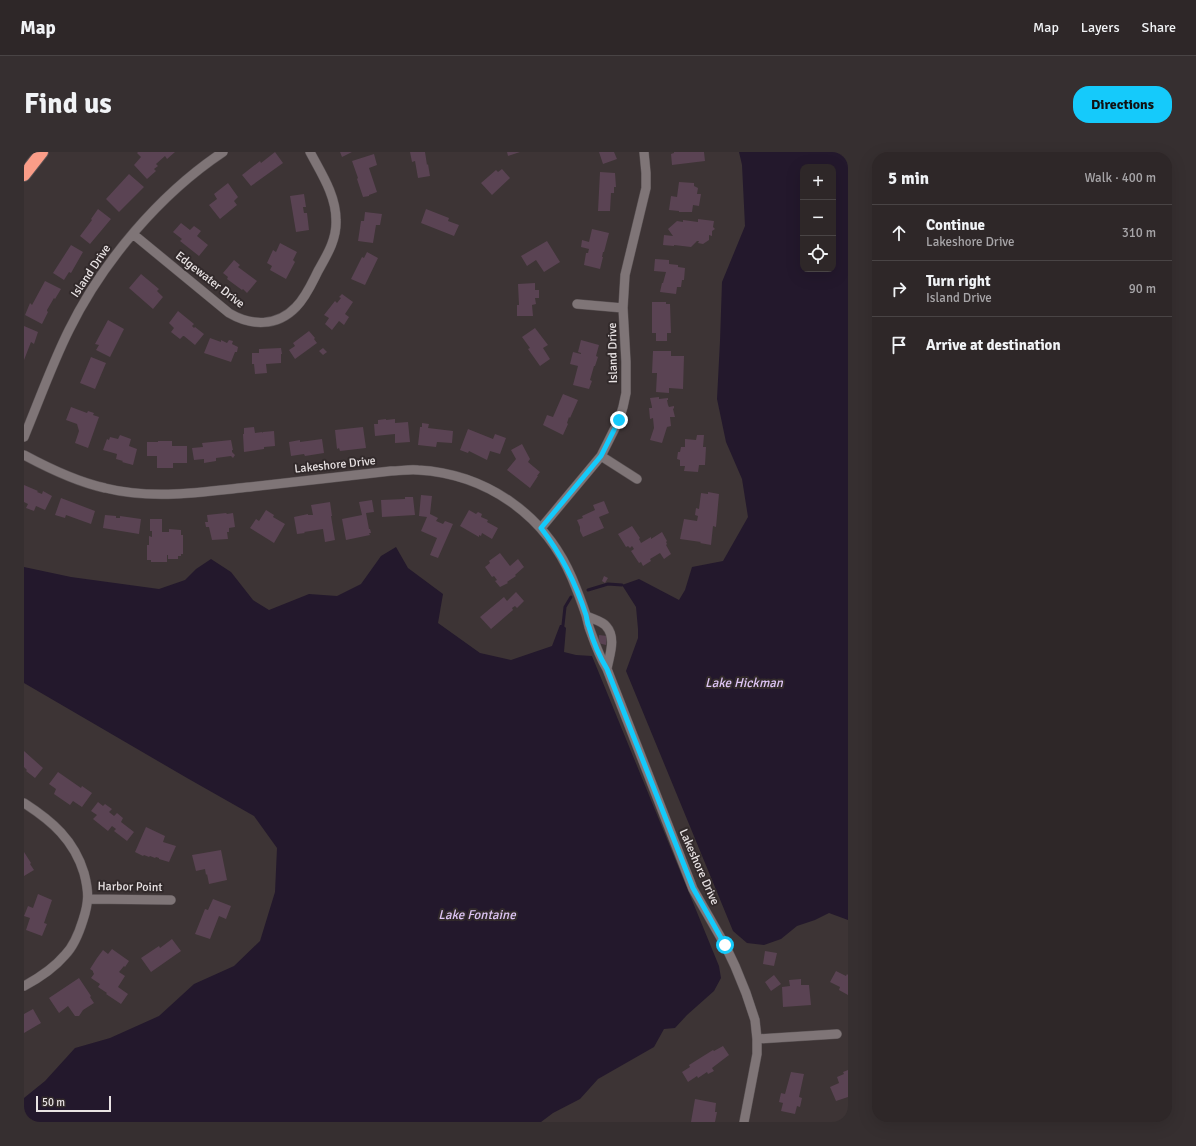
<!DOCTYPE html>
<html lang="en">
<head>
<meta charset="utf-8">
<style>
	:root { --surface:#2e2728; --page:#362f30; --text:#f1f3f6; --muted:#a7a5a8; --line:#494445; --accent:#15cafb }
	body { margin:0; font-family:Signika,sans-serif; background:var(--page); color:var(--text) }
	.controls { position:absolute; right:12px; top:12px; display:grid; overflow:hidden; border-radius:8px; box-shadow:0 4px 16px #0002 }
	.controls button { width:36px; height:36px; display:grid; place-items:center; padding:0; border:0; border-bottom:1px solid var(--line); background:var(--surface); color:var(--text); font:20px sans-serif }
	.scale { position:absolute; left:12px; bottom:10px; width:75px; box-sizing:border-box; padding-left:4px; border:2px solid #e9e3e4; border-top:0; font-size:11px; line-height:14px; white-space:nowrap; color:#e9e3e4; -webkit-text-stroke:3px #322a2b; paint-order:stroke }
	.stop { position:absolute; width:12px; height:12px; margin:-9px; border:3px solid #15cafb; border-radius:50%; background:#fff }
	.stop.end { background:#15cafb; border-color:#fff; box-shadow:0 1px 4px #0008 }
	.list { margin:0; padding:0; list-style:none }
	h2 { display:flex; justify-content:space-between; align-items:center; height:52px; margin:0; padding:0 16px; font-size:17px }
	h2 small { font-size:13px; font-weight:400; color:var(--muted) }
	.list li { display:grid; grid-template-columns:26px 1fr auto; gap:12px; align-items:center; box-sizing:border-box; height:56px; padding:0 16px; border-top:1px solid var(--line) }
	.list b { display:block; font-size:15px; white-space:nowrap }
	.list p { margin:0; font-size:13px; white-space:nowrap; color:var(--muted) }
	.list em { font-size:13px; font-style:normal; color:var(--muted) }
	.icon { flex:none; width:22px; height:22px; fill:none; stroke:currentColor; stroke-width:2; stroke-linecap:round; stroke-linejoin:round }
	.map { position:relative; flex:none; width:824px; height:970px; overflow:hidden; border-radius:16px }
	header { display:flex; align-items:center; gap:24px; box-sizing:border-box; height:56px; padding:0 20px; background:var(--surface); border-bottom:1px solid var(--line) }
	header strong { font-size:19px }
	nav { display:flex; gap:22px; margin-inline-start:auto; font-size:14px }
	.intro { display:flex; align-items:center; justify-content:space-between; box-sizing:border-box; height:96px; padding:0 24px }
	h1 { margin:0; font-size:28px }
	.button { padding:10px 18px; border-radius:16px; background:var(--accent); color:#111; font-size:14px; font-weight:700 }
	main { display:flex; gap:24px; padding:0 24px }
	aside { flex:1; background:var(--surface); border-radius:16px; box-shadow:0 4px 16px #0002 }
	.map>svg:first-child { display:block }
	.water { fill:#23182c; fill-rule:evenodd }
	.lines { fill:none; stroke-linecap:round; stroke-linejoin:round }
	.stream { stroke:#23182c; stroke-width:3 }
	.building { fill:#5a4353 }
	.minor-casing { stroke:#5b5355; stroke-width:10 }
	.motorway-casing { stroke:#5b5355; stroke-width:14 }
	.minor { stroke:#7f7577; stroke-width:9 }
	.motorway { stroke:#fa9d88; stroke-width:12 }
	.route { stroke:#15cafb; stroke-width:5 }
	.labels { text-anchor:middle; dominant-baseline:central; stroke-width:4; stroke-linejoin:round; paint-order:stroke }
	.street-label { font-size:12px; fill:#e9e3e4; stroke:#322a2b }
	.water-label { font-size:13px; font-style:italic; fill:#ddc4f3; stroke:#322a2b }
</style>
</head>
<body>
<header>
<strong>Map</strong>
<nav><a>Map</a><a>Layers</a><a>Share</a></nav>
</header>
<div class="intro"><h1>Find us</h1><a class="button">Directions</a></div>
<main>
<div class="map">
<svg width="824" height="970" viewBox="0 0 824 970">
	<rect width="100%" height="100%" fill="#3d3435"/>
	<path class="water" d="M715,0H824V768L805,761L791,768L773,774L757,787L740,793L723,791L709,779L602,519L614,486V477L612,455L598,433L615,427L655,448L661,438L668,415L699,409L724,365L718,327L702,290L693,247L696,189L698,130L721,74L718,13ZM779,15H809V117H779Z
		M372,395L384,416L419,442L414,471L456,501L487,508L528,494L536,473H539L542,476L540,500L552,503L568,504L695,814L697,826L690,839L663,863L651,876L640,877L630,895L574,927L556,947L529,961L517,970H0V946L21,929L51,896L86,886L135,864L170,832L210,814L236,789L251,740L253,696L230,664L163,626L0,531V415L47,425L135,437L161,428L172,417L187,407L207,420L229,448L245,458L285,442L313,444L337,432L357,404Z"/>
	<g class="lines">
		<path class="stream" d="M564,438L584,432L598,433
			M539,473L541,455L547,445"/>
	</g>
	<path class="building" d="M114,0H151L143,7L141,4L132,12L134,14L130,17L132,19L123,27L110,13L117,5L113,1Z
		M251,0L259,11L227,34L218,23L236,9L237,11Z
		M316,0H328L318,5Z
		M386,0H401L403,13L404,12L406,24L394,26L391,9L388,10Z
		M483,0H496L484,4Z
		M575,0H590L593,7L579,12Z
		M650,0H680L681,9L648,13L647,2L650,1Z
		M350,2L353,13L345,16L353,40L345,43V44L339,45L333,27L334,26L328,9Z
		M478,17L486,26L468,43L457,31L472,18L474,20Z
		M576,20L591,21L592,35H590V41H587L586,59H574Z
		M105,22L120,35L95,60L82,47Z
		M655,30L670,31V34L674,36L673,42H677L675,54L669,53L668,60H655V59L645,58L647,44L653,45Z
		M204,31L214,45L210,49L213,53L196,67L185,53L193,47L190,42Z
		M280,42L282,55H279L280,61H283L285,78L272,80L266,44Z
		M74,57L87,67L66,92L56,84L68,68L67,67Z
		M402,57L425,66L424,69L435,73L430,84L397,71Z
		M341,60L358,62L356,73H352L349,91L334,89L337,69H340Z
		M674,67L690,69L689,75L691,77L688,79V84L685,83V88L679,92L674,91L675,89H673L667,95L650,93V94L639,93L640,83L649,84L644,77L653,69L659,70V68L674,70Z
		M157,71L166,78L170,74L177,79L173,84L184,93L175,104L156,89L158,87L149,80Z
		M568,77L585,81L580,100H579L578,105H579L576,117L560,113L562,101H564L565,97L557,95L558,88L565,90Z
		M523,89L536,110L520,120L512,108L503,114L497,104Z
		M256,91L273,100L269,108L271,110L262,127L246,118L248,114L243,111L249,98L252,100Z
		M47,93L59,100L47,121L45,120L40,128L29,121Z
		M343,100L354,106L341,133L327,127L338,105L340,106Z
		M631,107L645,108V112L654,113V115L661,116L660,128H658L657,135H653L652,142L636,140L638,131H639L642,120L630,119Z
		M210,108L216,113L214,115L233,129L223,141L219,137L218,138L203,127L204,125L199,121Z
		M117,122L135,137L133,139L139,145L129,157L105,136Z
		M21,129L37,137L31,147L30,146L23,158V159L24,160L18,172L1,163L6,151L8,153Z
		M511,131V138H515V146H511L512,152L508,153L509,164H493V153H495L494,132Z
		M318,142L329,150L321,162L325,165L320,173L315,169L308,178L301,172L305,166L300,163L311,149L313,151L317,146L315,145Z
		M628,150H642V152H646L647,181H643V189H632V181H628Z
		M154,159L170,172L168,174L170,176L171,175L180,182L171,193L160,184H159L156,187L147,180L150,176L145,171Z
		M84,168L100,177L86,205L72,198L75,193L71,192Z
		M0,174L14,180L10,192L7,190L0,208Z
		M511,176L524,193L519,196L526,207L516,214L504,197L506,196L498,185Z
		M285,179L291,186L290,187L293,191L271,207L265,198L271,194L269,191Z
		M186,186L197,190V188L203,191L205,188L209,189L208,192L214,195L213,200H211L207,210L180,201Z
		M557,188L575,193L572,204L574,205L571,214H570L566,228L568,229L565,237L549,233L554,214L546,212L549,200L557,202V201L554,200Z
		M257,196L258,202H257V211L242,212L243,221L231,222L230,212H228V201H235V197Z
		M299,196L303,200L299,203L295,199Z
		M629,199H647V204H660L659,237L645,236V241L632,240L633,221H628Z
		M67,205L82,211L71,237L56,231Z
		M539,242L554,248L546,266L545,265L543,271L544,272L539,283L519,273L523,263L529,265Z
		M635,245V247L644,246V248H643L644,253L645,255L650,254V256L649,257L651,265H646L647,274L643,275L638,291L626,288L630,276L629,266L626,267L625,256H628V255L626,246Z
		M47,255L63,261L64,259L70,261L69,263L75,265L64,296L51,291L55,279L53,272L42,268Z
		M362,267V268L371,267V271L384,270L386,290L371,291V282L351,284L350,272H354V268Z
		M398,271L405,272L404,276L429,279L428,291L413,290L412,295L394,293L396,275H398Z
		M230,275L231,281L238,280V281L239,280L250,279L251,294L240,295V297L220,300L219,282H220V276Z
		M339,275L342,296L316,299L315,296L313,297L311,278Z
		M444,277L469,287L471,282L482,286L476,302L466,299L463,308L445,299L444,301L436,298Z
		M96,283L107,287L105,294L113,297L109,313L98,310L99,309L92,307L93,302L79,298L83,287L85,288L86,285L94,287Z
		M673,283H680L679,295H682L681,313H675L674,320L660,319L661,314H656V308L653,307L654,300H656L657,295H661V287L672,288Z
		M298,287L300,301L281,304L280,302L267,304L265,290L276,288V290Z
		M207,288L209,298H208V300L211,303L209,306L207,304L192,306V309L180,311V307L170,308L168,296L179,295L178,291Z
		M134,289H148V294H163V311H149V316H133V304H123V290H134Z
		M498,292L506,307L504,310L516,320L513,324H514L506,336L483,318L492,307L487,298Z
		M0,333L14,339L13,340L18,342L19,339L28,344L21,358L12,354L10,359L2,356L4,352L0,350Z
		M684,340L695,342L692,375L689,374L687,393L676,391L677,390L656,387L660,367L673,369L674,364L671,363L672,356L675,357L677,341L684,342Z
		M397,343L408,344L406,362L414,366L412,369L419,372L421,369L429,372L414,406L406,403L413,386L397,379L403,365L395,364Z
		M381,345H389L391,363L358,365L357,348L381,347Z
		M37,346L71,359L67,372L42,363L41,366L31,363Z
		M348,348L350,360L342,361L345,377H346L347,381H345L346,383L322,388L318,367L338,363L335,350Z
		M580,349L585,361L575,365L580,376L559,385L556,379V375L553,368L559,366L558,364L571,358L569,353Z
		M306,350L308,364H307L311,388L301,390L299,377L280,380L281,381L273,382L270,365L284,362V363H289L287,353Z
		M242,358L250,363L249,365L261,372L250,391L226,376L232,367L235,369Z
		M445,358L452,362L454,360L458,362L457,365L464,368L463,370L474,376L468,387L458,381L457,384L455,383V385L436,374Z
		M202,361L203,362L209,361L211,375L205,376V380H203L204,387L188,388L185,375H182L181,370H184L183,363Z
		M81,363L92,364V366H96V364L117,367L115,382L79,376Z
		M126,367H138V380H145V377L157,378V383H159V402H157V404H154V407H144V403H143V410H127V408H123V393H125V384L128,385V379H126Z
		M608,374L616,386L615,387L617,391L627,385V387L638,380L643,389L642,390L643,392L642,393L647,402L640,407L636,401L626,407L627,409L619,414L617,410L615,411L607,399L610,397L608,394L606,396L604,394L602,395L594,382Z
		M476,401L486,414L494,407L500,415L491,423L492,424L483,430L484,431L476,435L471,429L473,428L470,424L468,425L461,415L466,411L465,409Z
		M580,424L584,426L581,431L578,429Z
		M492,440L500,449L493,456L491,454L488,456L489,458L467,477L456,465L480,445L483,449Z
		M575,483L583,484L582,493L574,491Z
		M0,599L19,616L11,626L2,619L3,618L0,615Z
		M34,620L57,636L58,634L68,641L58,655L49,649L46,653L30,642L32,637L25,632Z
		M74,650L79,654L81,652L88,657L85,660L90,664L93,661L99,666L97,670L110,680L103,689L90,679L92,677L88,674L84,679L69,667L73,663L67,659Z
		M122,675L141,684L139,690L152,694L145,710L135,707V706L132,705L131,706L126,704L125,705L120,703L119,704L111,700Z
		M197,698L203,728L185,732L183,722L182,723L181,717L172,719L168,703Z
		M0,700L7,711L6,712L10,718L0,724Z
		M14,742L28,748L20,771L23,772L18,784L2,778L6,766L0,764L4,754L9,756Z
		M189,747L207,754L202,767L195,764L186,787L171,782L181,757L184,758Z
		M148,787L157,799L127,820L117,806L135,794L136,796Z
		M88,797L105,809L101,815L100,814L95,820L101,824L94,835L104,842L97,852L82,842L83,841L74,835L76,832L67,826L70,822L69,820V819L66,817L73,806L79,798L84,802Z
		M741,799L753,801L750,814L739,812Z
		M812,819L822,824L823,822L824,823V843L815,838L816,835L806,830Z
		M750,823L757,832L747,839L741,830Z
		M55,826L67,844L66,845L70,851L59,858L55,864H51L44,854L35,861L25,846Z
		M777,827V833H785L787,853L759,855L758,835L766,834L765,828Z
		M9,857L17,871L0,881V862Z
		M699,894L705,903L688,916L690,919L684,922L683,920L674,926L673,924L664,930L658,920L666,915L665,913L689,898L690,899Z
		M824,918V945L812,949L806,935L815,931L813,925L820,922L819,920Z
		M767,920L780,922L775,945L778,946L776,955L773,954L771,962L757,959L759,951L755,950L757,941L761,942Z
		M671,947L692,951L691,960H693L691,970H667Z"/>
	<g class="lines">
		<defs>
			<path id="minor" d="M109,82L205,161C227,174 253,175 272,155C282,145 288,131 294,119C303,103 313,87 312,68C312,43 297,21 286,0
				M553,152L599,156
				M0,285C15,249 28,212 45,178C79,109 136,42 199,0
				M0,303C26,317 53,330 81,336C129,348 178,340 226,335C273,330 320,324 367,319C376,319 385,317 394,318C463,322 521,363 548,426C553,438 558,451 562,463C563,467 564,471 565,475C570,489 575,504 583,517L669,737L701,793L711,814L722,841L731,868L733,887V902L720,970
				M577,304L613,327
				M517,376L577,304L595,268L599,255L602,241V210L599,156L601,123L622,36V21L620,0
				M563,464C568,467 578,469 582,474C593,486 585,504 583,517
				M0,651C28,669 50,688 60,721C65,740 65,750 59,768C55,781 50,794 41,803C30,816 15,826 0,834
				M65,747L147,748
				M733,887L813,882"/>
			<path id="motorway" d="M0,23L18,0"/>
		</defs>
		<use href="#minor" class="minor-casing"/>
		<use href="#motorway" class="motorway-casing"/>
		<use href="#minor" class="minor"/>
		<use href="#motorway" class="motorway"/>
	</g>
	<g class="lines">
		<path class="route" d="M595,268L577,304L517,376C537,402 552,432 562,463C563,467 563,471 565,475C569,489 575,504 583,517L669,736L701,793"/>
	</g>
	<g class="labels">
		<g class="street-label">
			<text transform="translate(67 119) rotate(-56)">Island Drive</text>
			<text transform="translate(186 128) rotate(38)">Edgewater Drive</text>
			<text transform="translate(589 201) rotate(-91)">Island Drive</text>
			<text transform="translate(311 313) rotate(-6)">Lakeshore Drive</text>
			<text transform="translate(675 715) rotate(66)">Lakeshore Drive</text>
			<text transform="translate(106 735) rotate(1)">Harbor Point</text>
		</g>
		<g class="water-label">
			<text x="720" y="531">Lake Hickman</text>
			<text x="453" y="763">Lake Fontaine</text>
		</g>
	</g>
</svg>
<div class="controls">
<button>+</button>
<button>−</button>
<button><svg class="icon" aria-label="locate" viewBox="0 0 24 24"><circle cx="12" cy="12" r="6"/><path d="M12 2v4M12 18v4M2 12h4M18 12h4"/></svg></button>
</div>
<div class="scale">50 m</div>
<div class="stop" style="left:701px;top:793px"></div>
<div class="stop end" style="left:595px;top:268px"></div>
</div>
<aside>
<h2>5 min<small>Walk · 400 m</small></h2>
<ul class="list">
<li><svg class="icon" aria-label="ahead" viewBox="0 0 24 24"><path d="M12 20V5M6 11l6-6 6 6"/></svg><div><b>Continue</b><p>Lakeshore Drive</p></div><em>310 m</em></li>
<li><svg class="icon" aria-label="right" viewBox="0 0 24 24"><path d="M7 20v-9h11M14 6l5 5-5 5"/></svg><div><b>Turn right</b><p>Island Drive</p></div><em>90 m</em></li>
<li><svg class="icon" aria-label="arrive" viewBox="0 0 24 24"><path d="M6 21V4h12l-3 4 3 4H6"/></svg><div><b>Arrive at destination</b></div></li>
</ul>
</aside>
</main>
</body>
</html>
